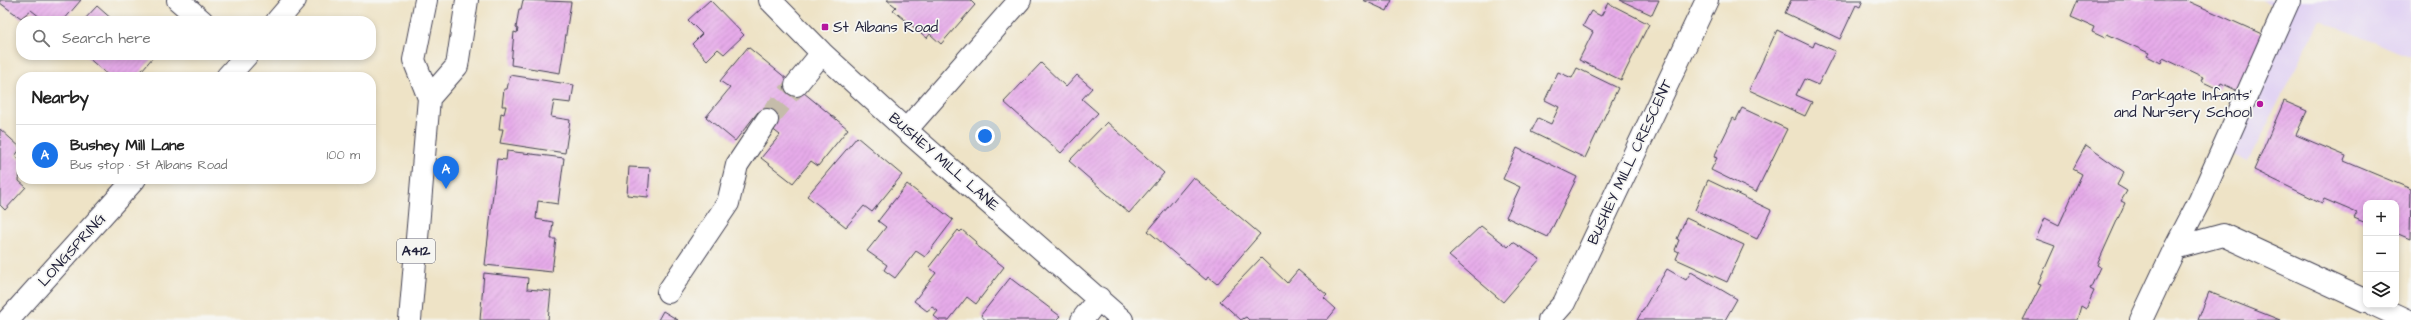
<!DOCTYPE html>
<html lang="en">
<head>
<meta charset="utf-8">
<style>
	:root { --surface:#fff; --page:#f2f2f2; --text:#222; --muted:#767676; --line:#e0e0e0; --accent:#1a73e8 }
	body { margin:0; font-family:"Architects Daughter",sans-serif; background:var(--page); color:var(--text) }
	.controls { position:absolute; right:12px; bottom:12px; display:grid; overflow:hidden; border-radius:8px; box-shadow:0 2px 6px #0003 }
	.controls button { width:36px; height:36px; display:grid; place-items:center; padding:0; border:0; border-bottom:1px solid var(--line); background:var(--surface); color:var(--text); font:20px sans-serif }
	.you { position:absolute; left:985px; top:136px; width:14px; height:14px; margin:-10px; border:3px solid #fff; border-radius:50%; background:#1a73e8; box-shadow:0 0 0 6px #1a73e833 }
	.badge { display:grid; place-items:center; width:26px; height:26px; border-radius:50%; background:var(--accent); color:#fff; font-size:13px; font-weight:700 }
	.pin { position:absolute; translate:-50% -33px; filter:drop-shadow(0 1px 2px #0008) }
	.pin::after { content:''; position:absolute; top:21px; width:14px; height:12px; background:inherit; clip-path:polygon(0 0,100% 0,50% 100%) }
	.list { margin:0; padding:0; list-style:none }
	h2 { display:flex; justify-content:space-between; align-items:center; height:52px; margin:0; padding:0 16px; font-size:17px }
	h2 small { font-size:13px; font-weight:400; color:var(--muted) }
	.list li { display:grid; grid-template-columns:26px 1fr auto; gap:12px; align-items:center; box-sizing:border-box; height:60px; padding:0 16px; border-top:1px solid var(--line) }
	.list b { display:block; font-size:15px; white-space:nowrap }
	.list p { margin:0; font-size:13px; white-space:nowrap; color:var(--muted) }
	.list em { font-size:13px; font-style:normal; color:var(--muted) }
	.icon { flex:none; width:22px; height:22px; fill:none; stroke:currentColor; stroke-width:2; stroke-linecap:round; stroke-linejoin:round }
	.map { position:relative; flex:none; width:2411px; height:320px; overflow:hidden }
	.search { position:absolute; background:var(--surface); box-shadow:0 2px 6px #0003; left:16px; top:16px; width:360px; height:44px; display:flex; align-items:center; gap:10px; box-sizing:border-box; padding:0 14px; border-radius:16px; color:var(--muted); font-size:15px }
	.panel { position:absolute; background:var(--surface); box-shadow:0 2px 6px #0003; left:16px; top:72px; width:360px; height:112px; border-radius:16px }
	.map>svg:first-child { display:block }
	.built { fill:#e2d4f3 }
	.building { fill:url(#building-hatch) }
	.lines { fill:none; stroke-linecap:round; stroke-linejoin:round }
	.minor-tunnel { stroke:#c5bcaa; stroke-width:22; stroke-dasharray:22 11; stroke-linecap:butt }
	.minor-casing { stroke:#413f50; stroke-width:24 }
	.major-casing { stroke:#413f50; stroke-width:24 }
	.minor { stroke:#fff; stroke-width:22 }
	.major { stroke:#fff; stroke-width:22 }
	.poi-dot { fill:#b5179e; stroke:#f6f6f2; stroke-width:1.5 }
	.labels { text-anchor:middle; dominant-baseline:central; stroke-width:3.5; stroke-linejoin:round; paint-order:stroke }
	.shield { fill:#f6f6f2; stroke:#626272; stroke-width:1 }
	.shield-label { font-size:14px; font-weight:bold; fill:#22223b }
	.poi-label { font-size:15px; fill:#22223b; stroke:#f6f6f2; text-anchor:start }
	.street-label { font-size:15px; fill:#22223b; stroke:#f6f6f2 }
</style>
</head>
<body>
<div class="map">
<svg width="2411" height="320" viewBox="0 0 2411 320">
	<defs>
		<pattern id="building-hatch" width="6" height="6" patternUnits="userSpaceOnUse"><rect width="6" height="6" fill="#e6abe9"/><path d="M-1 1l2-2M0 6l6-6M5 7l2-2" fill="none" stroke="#c593c9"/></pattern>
	</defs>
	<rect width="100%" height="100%" fill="#f6f6f2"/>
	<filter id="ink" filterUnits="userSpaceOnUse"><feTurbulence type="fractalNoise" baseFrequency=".025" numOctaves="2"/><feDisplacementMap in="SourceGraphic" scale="8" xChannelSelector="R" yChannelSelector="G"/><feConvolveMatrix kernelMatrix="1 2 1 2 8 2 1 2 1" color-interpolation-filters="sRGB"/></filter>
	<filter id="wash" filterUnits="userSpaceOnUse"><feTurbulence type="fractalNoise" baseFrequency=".012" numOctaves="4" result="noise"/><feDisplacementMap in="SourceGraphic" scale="16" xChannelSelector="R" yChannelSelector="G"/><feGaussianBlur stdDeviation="0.9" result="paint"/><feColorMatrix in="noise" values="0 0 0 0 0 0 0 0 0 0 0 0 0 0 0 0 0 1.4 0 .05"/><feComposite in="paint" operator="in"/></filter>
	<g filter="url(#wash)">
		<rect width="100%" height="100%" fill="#eee3c6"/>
		<path class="built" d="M2261,0H2411V57L2320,20L2248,162L2224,151L2280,8Z"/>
		<g id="blocks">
			<path class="building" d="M0,0H81L63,21H45L31,10L21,18L0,3Z
				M523,0L571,2L560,73L511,65L514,32L517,33L518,29L516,28L519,9H521Z
				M710,0L744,35L724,54L718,49L707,60L692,44L702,34L688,20Z
				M887,0H970L975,5L941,44L930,34L927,38L893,10L896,7Z
				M1363,0H1392L1387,11Z
				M1620,0H1659L1652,15Z
				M1791,0H1863L1860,7L1856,5L1840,39L1785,13Z
				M2078,0H2186L2264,35L2238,91L2221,83L2218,89L2201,81L2203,77L2163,58L2161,63L2147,56L2149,53L2107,34L2105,38L2092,32L2094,27L2071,17Z
				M1608,3L1649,24L1621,80L1579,60L1593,32L1583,26L1591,11L1601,16Z
				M97,6L114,21H83Z
				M1777,30L1813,47L1815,42L1835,51L1818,85L1804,79L1796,95L1812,102L1805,116L1749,90Z
				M748,47L848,129L818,166L811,161L793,183L761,158L780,135L771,128L774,125L758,112L735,141L706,117L730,88L720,81Z
				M85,55H152L154,56L136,77H110Z
				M1041,63L1066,87L1077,75L1092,88L1082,99L1098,113L1061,153L1004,102Z
				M1577,68L1618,88L1585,158L1531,132L1538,118L1551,124L1559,107L1545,100L1558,72L1572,78Z
				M510,75L574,85L571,103L554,101L551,117L570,120L565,153L500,143L503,129H499L501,113L504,114L506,106H502L504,89H507Z
				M2284,101L2307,111L2296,135L2346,156L2344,161L2411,189L2410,239L2396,233V203H2366V223L2354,218L2357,213L2324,199L2322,203L2254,170Z
				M1742,108L1787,129L1756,192L1711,170L1717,158L1714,157L1733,118L1736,120Z
				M1107,122L1164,173L1129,213L1069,161Z
				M0,129L21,148L15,156L21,161L19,181L26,187L5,210L0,205Z
				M857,137L902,175L872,212L864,206L846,227L807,196Z
				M2086,145L2124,172L2117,185L2127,191L2121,201L2125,203L2097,265L2100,267L2090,289L2094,291L2086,309L2081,306L2077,320H2023L2041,285L2038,284L2055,246L2036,239L2045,218L2059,225L2082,174L2073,169Z
				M1517,148L1577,177L1548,237L1506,217L1520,187L1503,179Z
				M507,151L564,158L558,204L538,201L536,219L553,222L551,239H556L552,272L485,265L497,159L506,160Z
				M629,167L650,168L648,197L627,195Z
				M1193,177L1260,234L1217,284L1208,277L1206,280L1148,231Z
				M1708,180L1771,210L1757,239L1695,210Z
				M907,184L953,220L925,257L916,251L895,278L884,270L887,265L867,251L886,227L878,221Z
				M1686,218L1744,245L1727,282L1676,259L1679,252L1675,250L1679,240L1677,239Z
				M1481,226L1508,247L1513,242L1540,259L1503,302L1449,256Z
				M958,230L960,232L962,230L976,242L975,244L1004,267L976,304L967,297L949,320H939L934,316L938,311L932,307L927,311L914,301L936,273L929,267Z
				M1261,258L1287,283L1298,270L1327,295L1324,298L1336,309L1327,320H1249L1246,317L1241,320L1220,301Z
				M1667,269L1686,280L1691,272L1737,299L1725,320H1637Z
				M484,273L528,278L527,289L551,291L548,320H480Z
				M1010,278L1060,316L1056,320H985L981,315Z
				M2209,292L2280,320H2198Z
				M663,311L678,320H658Z"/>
		</g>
	</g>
	<g filter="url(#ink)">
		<use href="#blocks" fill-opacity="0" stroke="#413f50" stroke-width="1"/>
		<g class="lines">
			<path class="minor-tunnel" d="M767,120L796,85"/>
			<defs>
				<path id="minor" d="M178,0L202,21
					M770,0L822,53L906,130L1122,320
					M277,21L295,0
					M227,77L247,55
					M796,85L822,53
					M906,130L1020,0
					M2175,248L2200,200L2289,0
					M668,292L728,203L737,165L767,120
					M2375,305L2407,320
					M8,320L135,179
					M1082,320L1099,298
					M1549,320L1564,303L1707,0
					M2141,320L2175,248L2223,235L2366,301"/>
				<path id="major" d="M429,98L457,66L467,0
					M410,320L429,98L414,60L426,0"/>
			</defs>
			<use href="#minor" class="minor-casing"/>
			<use href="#major" class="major-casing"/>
			<use href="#minor" class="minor"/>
			<use href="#major" class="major"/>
		</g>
	</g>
	<g class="poi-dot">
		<rect x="821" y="23" width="8" height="8" rx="2"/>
		<circle cx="2260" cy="104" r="4"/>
	</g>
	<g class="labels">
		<rect class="shield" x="397" y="239" width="38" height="24" rx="3"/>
		<g class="shield-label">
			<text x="416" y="251">A412</text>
		</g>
		<g class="poi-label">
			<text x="833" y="27">St Albans Road</text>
			<text x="2252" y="95" text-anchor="end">Parkgate Infants'<tspan x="2252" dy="17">and Nursery School</tspan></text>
		</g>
		<g class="street-label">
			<text transform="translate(944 162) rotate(41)">BUSHEY MILL LANE</text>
			<text transform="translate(1630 162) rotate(-65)">BUSHEY MILL CRESCENT</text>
			<text transform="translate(72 250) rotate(-48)">LONGSPRING</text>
		</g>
	</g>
</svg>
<div class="controls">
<button>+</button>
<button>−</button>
<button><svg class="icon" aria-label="layers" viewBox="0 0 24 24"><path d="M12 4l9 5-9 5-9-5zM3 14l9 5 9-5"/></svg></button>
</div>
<div class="you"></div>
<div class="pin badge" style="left:446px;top:189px">A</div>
<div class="search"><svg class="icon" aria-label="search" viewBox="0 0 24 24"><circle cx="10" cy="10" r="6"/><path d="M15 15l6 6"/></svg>Search here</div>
<section class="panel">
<h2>Nearby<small></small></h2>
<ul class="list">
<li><span class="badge">A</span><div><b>Bushey Mill Lane</b><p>Bus stop · St Albans Road</p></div><em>100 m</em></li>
</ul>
</section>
</div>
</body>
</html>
